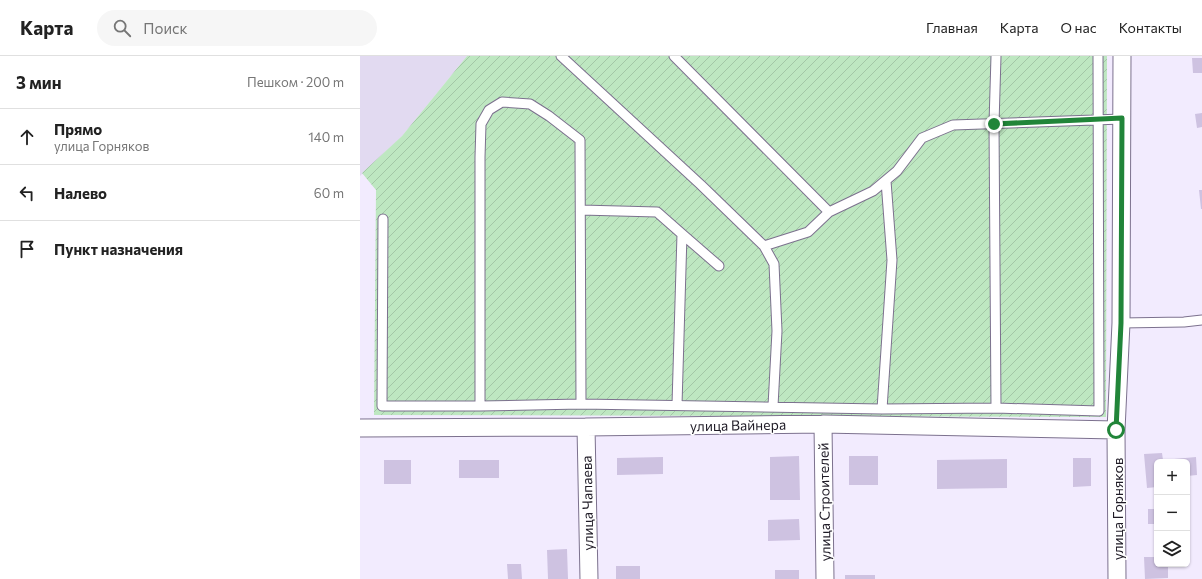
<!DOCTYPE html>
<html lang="ru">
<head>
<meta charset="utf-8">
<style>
	:root { --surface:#fff; --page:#f6f6f6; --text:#222; --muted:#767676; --line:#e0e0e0 }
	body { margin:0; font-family:Commissioner,sans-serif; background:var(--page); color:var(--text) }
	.controls { position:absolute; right:12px; bottom:12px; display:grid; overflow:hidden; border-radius:6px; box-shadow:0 1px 3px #0004 }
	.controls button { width:36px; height:36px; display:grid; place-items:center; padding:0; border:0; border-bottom:1px solid var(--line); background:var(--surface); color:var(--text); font:20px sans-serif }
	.stop { position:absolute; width:12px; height:12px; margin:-9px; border:3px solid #218539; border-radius:50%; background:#fff }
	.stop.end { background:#218539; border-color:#fff; box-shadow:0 1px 4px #0008 }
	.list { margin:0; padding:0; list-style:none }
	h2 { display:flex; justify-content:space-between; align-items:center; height:52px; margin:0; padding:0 16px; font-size:17px }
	h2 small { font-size:13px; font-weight:400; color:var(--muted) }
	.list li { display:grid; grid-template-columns:26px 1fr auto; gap:12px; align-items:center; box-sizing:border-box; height:56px; padding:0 16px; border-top:1px solid var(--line) }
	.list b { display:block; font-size:15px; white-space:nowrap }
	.list p { margin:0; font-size:13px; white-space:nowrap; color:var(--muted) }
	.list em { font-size:13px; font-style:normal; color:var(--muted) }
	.icon { flex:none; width:22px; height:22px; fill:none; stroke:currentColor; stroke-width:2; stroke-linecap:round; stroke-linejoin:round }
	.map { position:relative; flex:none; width:842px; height:523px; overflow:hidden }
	header { display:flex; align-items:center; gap:24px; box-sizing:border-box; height:56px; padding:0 20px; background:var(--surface); border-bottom:1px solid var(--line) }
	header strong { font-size:19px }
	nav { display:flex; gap:22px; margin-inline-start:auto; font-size:14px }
	.search { width:280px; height:36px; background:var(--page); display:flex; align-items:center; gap:10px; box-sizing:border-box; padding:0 14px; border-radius:22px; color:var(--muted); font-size:15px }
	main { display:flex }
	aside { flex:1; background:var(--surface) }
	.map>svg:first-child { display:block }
	.built { fill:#e2daf1 }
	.garden { fill:url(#garden-furrows) }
	.building { fill:#cec2e1 }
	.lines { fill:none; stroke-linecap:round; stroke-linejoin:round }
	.lane-casing { stroke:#7c718e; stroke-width:11 }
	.street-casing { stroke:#7c718e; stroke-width:19 }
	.lane { stroke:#fff; stroke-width:9 }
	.street { stroke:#fff; stroke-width:17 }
	.route { stroke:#218539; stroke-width:5 }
	.labels { text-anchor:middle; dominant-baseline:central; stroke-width:3; stroke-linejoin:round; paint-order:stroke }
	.street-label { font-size:14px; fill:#1f1b26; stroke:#fff }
</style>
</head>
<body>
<header>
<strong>Карта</strong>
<div class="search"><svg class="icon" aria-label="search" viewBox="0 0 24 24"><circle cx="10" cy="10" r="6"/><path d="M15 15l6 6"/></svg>Поиск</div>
<nav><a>Главная</a><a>Карта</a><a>О нас</a><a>Контакты</a></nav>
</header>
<main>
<aside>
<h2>3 мин<small>Пешком · 200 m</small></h2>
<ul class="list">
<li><svg class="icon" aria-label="ahead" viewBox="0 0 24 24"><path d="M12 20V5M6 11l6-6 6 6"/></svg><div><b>Прямо</b><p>улица Горняков</p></div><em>140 m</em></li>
<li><svg class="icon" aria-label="left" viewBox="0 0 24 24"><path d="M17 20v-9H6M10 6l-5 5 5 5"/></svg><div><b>Налево</b></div><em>60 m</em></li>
<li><svg class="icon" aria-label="arrive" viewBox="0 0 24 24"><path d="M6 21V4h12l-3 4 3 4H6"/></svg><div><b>Пункт назначения</b></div></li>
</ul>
</aside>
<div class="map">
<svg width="842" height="523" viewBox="0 0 842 523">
	<defs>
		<pattern id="garden-furrows" width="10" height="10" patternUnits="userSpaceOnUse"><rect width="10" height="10" fill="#bee7c1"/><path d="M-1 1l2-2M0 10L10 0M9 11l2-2" fill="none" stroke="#a3c6a6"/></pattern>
	</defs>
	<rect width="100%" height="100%" fill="#f2ebfe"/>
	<path class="built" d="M0,0H107L42,80L0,120Z"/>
	<path class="garden" d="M107,0H747L746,361L14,359L16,134L2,117L42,80Z"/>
	<path class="building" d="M832,2H842V17H833Z
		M842,57V71L837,72L835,58Z
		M839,134H842V153H841Z
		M802,397L803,404L836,401L837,419L827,420V406H797V431L787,432L784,398Z
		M439,400L440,444H410V401Z
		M489,400H518V429H489Z
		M303,401V418L257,419V402Z
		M713,402H731V430L713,431Z
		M647,403V432L577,433V404Z
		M24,404H51V428H24Z
		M99,404H139V422H99Z
		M788,453H797V468H788Z
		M439,463L440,484L408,485V464Z
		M207,493L208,523H188L187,494Z
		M784,501H797V508H808V522L785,523Z
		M147,508H161L162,523H148Z
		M256,510H280V523H256Z
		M415,514H439V523H415Z
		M485,519H515V523H485Z"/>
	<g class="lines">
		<defs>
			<path id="lane" d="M201,0L341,129L404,190L448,176L469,156L513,135L537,115L562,82L593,69L762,63
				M314,0L469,156
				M636,0L634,68L636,352
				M221,154L297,156L322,178L317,349
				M23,163L22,350H120L221,348L522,353L636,352L739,355L738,0
				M322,178L359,210
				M404,190L414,208L417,275L413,350
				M761,267L824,266L842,264
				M120,350V101L121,68L129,54L142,46L170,48L189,60L220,84L221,348
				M522,353L532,204L526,125"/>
			<path id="street" d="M463,368L465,523
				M226,371L229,523
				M0,372L226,371L463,368L756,374
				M757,523L756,374L761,267L762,0"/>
		</defs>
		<use href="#lane" class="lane-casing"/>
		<use href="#street" class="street-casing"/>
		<use href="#lane" class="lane"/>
		<use href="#street" class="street"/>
	</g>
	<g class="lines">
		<path class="route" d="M634,68L762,62L761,267L756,374"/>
	</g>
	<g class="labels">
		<g class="street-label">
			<text transform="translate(378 369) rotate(-1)">улица Вайнера</text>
			<text transform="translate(464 446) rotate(-91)">улица Строителей</text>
			<text transform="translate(227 447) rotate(-91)">улица Чапаева</text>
			<text transform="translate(757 453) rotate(-90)">улица Горняков</text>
		</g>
	</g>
</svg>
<div class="controls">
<button>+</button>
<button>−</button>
<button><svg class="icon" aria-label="layers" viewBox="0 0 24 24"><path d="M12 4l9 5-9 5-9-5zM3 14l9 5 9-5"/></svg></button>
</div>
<div class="stop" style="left:756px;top:374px"></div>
<div class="stop end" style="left:634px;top:68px"></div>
</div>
</main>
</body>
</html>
